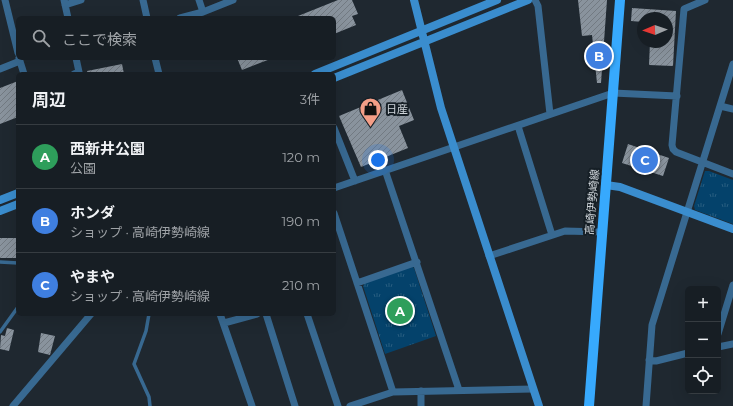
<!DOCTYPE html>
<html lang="ja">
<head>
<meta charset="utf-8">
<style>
	:root { --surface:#171e24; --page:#242b31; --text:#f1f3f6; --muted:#9ea2a6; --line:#363c41; --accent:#1a73e8 }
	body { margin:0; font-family:Montserrat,"Noto Sans JP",sans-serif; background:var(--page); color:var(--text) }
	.controls { position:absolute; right:12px; bottom:12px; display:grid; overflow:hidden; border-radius:6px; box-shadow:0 4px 16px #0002 }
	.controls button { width:36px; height:36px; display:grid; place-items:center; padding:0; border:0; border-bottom:1px solid var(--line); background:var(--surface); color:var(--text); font:20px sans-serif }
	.compass { position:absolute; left:637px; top:12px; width:36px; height:36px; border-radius:50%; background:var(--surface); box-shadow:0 4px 16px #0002; rotate:268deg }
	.you { position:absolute; left:378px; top:160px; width:14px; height:14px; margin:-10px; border:3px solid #fff; border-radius:50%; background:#1a73e8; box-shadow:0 0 0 6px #1a73e833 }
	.badge { display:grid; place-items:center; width:26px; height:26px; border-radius:50%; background:var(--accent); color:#fff; font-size:13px; font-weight:700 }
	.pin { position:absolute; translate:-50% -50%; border:2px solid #fff; box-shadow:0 1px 4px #0006 }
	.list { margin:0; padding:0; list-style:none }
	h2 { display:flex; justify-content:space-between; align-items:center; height:52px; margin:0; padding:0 16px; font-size:17px }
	h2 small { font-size:13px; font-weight:400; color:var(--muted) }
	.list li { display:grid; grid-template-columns:26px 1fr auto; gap:12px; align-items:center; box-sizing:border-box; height:64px; padding:0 16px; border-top:1px solid var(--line) }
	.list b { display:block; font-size:15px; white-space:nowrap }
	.list p { margin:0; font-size:13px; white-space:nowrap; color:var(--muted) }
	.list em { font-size:13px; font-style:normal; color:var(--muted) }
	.icon { flex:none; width:22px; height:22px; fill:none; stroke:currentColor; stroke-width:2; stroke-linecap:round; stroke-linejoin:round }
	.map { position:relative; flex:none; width:733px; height:406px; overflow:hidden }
	.search { position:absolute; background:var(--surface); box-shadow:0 4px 16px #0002; left:16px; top:16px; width:320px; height:44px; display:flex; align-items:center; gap:10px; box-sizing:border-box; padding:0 14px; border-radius:6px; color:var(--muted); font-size:15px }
	.panel { position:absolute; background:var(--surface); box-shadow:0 4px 16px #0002; left:16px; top:72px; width:320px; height:244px; border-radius:6px }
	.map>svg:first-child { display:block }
	.park { fill:url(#park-tufts) }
	.building { fill:url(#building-hatch) }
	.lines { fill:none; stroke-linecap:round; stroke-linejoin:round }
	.lane { stroke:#386991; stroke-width:3.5 }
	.street { stroke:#386991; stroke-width:7 }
	.secondary { stroke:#3a8dce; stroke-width:8 }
	.primary { stroke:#37a9fd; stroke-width:10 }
	.labels { text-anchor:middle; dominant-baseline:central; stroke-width:4; stroke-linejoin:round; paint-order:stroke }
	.poi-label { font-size:11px; fill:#d0d6db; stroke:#161f26; text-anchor:start }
	.street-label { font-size:11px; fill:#d0d6db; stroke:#161f26 }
</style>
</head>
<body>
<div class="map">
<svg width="733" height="406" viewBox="0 0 733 406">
	<defs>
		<pattern id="park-tufts" width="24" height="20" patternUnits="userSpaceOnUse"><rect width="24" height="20" fill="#04426b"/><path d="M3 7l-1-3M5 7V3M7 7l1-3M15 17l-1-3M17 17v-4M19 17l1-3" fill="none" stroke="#285d80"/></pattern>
		<pattern id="building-hatch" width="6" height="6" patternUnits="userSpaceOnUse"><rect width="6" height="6" fill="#89939d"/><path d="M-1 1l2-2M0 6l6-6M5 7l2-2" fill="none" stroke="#727a82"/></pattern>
	</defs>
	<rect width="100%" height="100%" fill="#1f2830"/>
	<path class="park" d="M705,171H709L733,180V224L695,210L694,206Z
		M412,266L414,268L436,336L385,354L363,286L365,283Z"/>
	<path class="building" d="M338,0H352L358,14L352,16L356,25L334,34V18H293Z
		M578,0H607L601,83H597L592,35L582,36Z
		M632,8L676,11L673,66L649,65L650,42H667V18H643V22L631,21Z
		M237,58H273L242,70Z
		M122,64L124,74H88L87,71Z
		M18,81V117L0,124V88Z
		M402,90L414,120L399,126L408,148L361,167L339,116Z
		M628,144L669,158L663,176L622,163Z
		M0,238H18V258H0Z
		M7,328L14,330L9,351L0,349L1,335L5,336Z
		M41,333L55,336L50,355L38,352Z"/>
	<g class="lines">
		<path class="lane" d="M0,262L18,263
			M149,314L146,331L134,364L149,397L150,406
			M0,332L18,307"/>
		<path class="street" d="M5,0L18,53
			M64,0L68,18
			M143,0L147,18
			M199,0L203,12
			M535,0L538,6L550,114
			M705,0L684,9L672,145L673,149L676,152L733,174
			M65,5L81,0
			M180,18L203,12L233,0
			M19,58L24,74
			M155,58L159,74
			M0,69L20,61
			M74,74L79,72L76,58
			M720,106L733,109
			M518,126L552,235
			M334,128L355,181
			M385,170L459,390
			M334,188L613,93L677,96
			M334,213L393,392
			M489,256L565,231L602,232
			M357,283L417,262
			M220,314L252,406
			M266,314L295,406
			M307,314L338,406
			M224,323L257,314
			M718,334L733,285
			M718,347L733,344
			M649,360L656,361L688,353
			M421,391V406
			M13,406L91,314
			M350,406L393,392L533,389
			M646,406L652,325L733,64"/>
		<path class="secondary" d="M414,0L441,108L539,406
			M315,74L497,0
			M334,78L528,0
			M606,185L620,187L733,229
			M0,200L18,193
			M0,211L18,204"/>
		<path class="primary" d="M589,406L620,0"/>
	</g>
	<defs>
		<symbol id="shop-pin" viewBox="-11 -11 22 30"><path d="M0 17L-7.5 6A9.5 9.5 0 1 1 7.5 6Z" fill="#f49e87" stroke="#161f26"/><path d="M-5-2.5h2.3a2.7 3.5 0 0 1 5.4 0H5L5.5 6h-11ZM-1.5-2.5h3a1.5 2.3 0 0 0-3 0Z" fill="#111"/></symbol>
	</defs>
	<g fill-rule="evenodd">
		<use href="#shop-pin" x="358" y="96" width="25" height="34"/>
	</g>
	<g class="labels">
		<g class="poi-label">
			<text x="386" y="109">日産</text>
		</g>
		<g class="street-label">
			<text transform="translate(592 202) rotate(-85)">高崎伊勢崎線</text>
		</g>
	</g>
</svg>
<div class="controls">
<button>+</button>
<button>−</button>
<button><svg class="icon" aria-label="locate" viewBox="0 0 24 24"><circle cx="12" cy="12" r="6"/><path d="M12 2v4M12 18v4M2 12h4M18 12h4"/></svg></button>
</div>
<svg class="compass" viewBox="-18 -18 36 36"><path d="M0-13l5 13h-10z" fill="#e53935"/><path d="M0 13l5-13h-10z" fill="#9ea2a6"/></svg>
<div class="you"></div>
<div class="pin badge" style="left:400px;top:311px;background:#2e9e5b">A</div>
<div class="pin badge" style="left:599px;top:56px;background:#3f7fe0">B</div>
<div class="pin badge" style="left:645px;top:160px;background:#3f7fe0">C</div>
<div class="search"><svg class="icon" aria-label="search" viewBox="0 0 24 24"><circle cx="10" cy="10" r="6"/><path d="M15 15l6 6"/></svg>ここで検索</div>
<section class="panel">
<h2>周辺<small>3件</small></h2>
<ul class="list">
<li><span class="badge" style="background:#2e9e5b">A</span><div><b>西新井公園</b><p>公園</p></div><em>120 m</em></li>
<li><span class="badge" style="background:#3f7fe0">B</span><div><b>ホンダ</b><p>ショップ · 高崎伊勢崎線</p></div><em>190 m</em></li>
<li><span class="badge" style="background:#3f7fe0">C</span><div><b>やまや</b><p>ショップ · 高崎伊勢崎線</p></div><em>210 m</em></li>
</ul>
</section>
</div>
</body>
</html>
